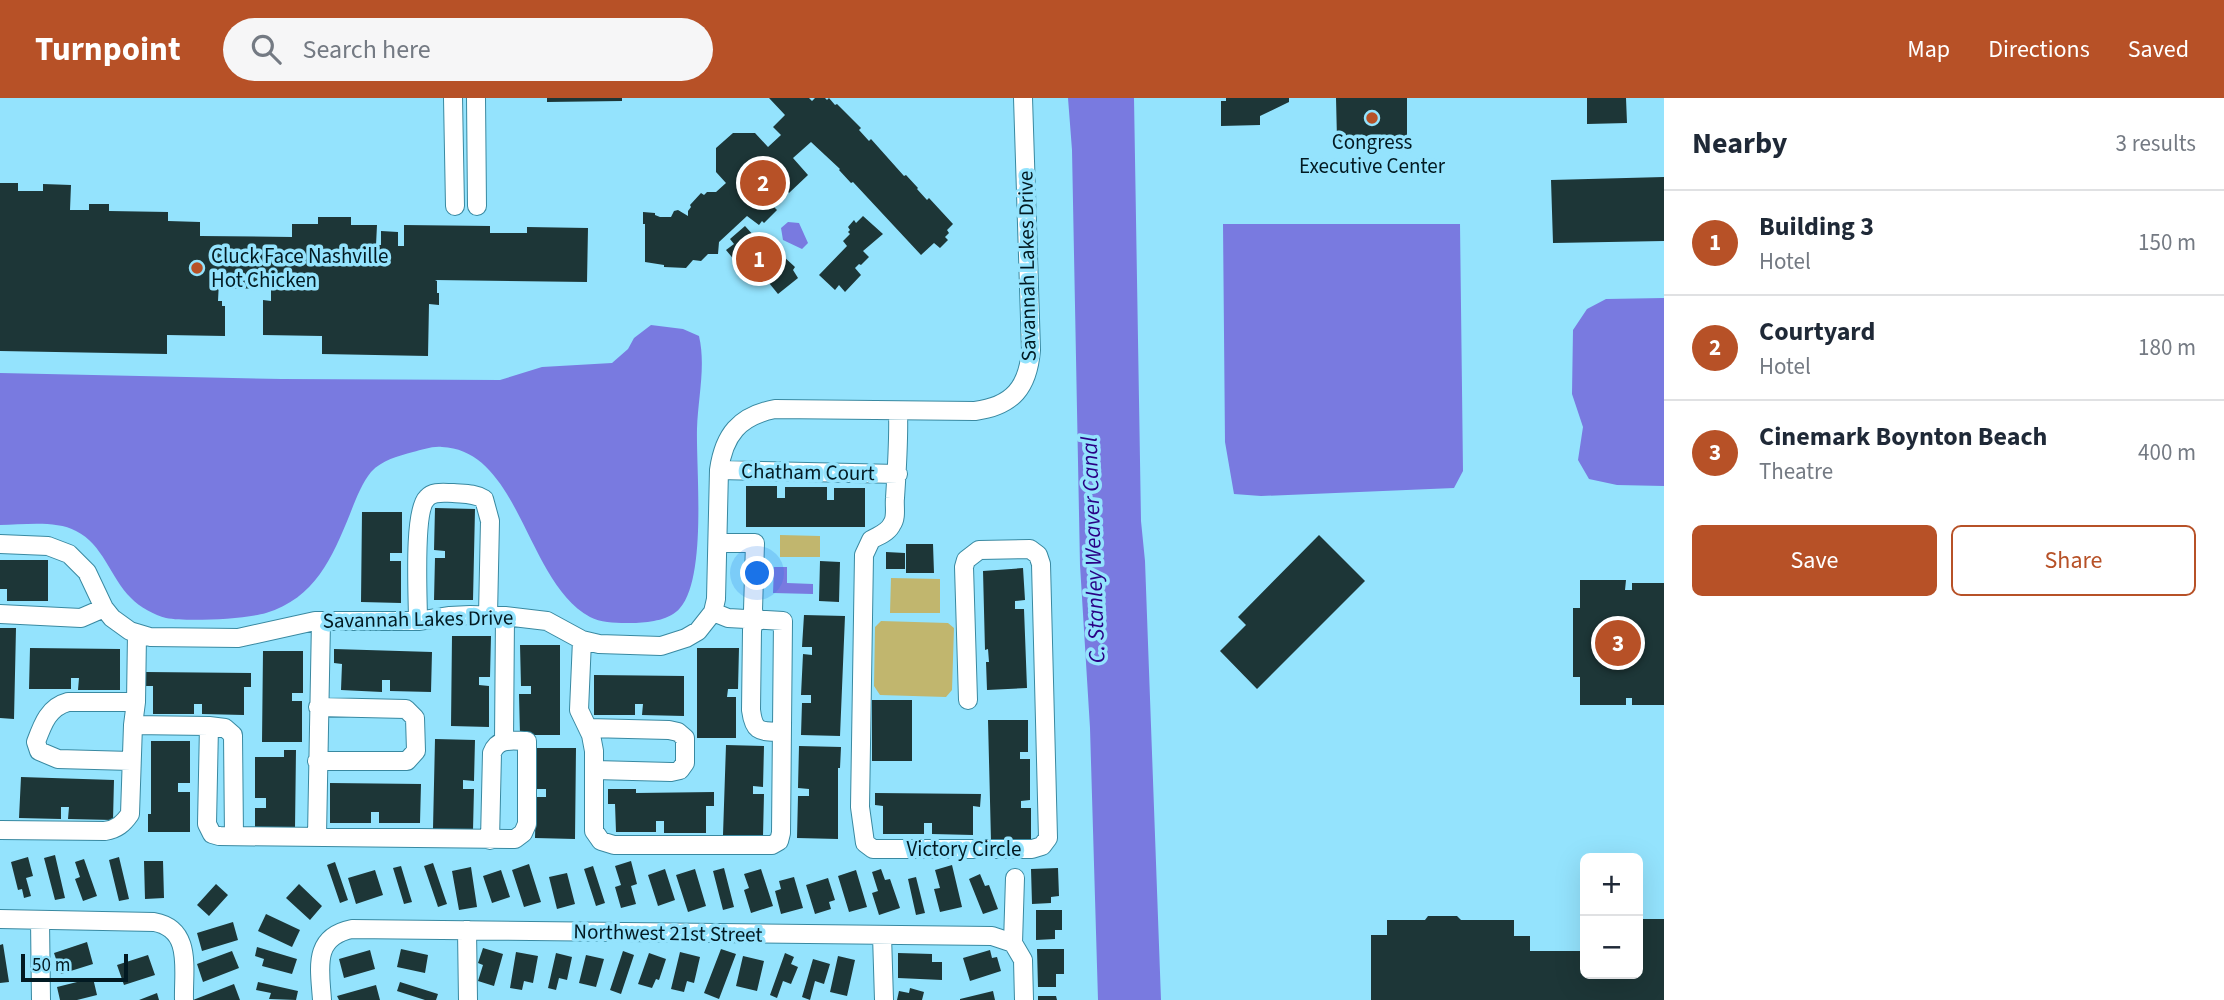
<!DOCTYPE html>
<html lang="en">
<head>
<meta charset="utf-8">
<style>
	:root { --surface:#fff; --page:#f6f6f7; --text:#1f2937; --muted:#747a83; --line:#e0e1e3; --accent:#b75127 }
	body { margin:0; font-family:"Source Sans 3",sans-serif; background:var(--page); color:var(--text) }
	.controls { position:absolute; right:21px; bottom:21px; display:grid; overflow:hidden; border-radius:10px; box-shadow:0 7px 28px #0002 }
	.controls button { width:63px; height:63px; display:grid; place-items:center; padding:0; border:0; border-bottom:2px solid var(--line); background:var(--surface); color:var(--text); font:35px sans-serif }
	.scale { position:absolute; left:21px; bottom:18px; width:107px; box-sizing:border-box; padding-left:7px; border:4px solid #021a22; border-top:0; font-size:19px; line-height:24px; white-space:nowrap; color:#021a22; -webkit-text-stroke:5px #94e3fd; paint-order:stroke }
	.you { position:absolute; left:758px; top:476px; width:24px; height:24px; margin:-18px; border:5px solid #fff; border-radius:50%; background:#1a73e8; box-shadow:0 0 0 10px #1a73e833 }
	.badge { display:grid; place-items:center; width:46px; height:46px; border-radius:50%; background:var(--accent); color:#fff; font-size:23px; font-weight:700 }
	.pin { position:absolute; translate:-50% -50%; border:4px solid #fff; box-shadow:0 2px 7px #0006 }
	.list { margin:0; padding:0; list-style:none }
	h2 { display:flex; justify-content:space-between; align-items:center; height:91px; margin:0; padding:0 28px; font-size:30px }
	h2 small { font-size:23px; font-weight:400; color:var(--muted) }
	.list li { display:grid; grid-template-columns:46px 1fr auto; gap:21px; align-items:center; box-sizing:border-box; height:105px; padding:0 28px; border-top:2px solid var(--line) }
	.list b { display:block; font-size:26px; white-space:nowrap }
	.list p { margin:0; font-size:23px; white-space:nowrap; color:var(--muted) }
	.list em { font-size:23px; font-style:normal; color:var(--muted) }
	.actions { display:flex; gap:14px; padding:21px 28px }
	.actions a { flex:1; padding:16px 0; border:2px solid var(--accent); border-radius:10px; text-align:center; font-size:24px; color:var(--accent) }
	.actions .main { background:var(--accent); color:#fff }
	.icon { flex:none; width:38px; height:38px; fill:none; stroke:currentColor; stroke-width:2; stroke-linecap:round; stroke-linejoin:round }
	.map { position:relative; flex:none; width:1664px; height:902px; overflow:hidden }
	header { display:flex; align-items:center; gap:42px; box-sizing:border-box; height:98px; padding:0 35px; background:var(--accent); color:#fff }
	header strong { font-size:33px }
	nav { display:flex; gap:38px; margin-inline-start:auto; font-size:24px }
	.search { width:490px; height:63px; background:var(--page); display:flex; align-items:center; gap:18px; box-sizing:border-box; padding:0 24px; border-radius:38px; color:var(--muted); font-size:26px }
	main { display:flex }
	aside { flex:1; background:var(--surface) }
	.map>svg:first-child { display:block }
	.green { fill:#c1b66e }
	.water { fill:#797ae0 }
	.building { fill:#1d3637 }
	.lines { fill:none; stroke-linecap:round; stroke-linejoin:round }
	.minor-casing { stroke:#3989a1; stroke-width:20 }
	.minor { stroke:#fff; stroke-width:18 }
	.poi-dot { fill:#b75127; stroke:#94e3fd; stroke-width:2.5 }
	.labels { text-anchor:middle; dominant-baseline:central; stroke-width:7; stroke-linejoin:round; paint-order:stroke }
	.poi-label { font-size:21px; fill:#021a22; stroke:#94e3fd }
	.street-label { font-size:21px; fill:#021a22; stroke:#94e3fd }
	.water-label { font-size:23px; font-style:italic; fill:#2a0085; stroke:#94e3fd }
</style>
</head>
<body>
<header>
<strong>Turnpoint</strong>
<div class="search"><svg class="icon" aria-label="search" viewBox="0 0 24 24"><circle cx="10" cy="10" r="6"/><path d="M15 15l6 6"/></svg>Search here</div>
<nav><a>Map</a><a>Directions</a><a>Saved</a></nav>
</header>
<main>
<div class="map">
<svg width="1664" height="902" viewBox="0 0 1664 902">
	<rect width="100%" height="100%" fill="#94e3fd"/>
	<path class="green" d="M780,437L820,438V459H780Z
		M891,480L940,481V515H890Z
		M881,523L948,525L954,530L952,592L946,599L880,597L874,588L875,529Z"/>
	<path class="water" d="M1068,0H1134L1141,423L1145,463L1161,902H1098L1090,630L1080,467L1072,52Z
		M788,124L799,125L808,145L802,151L783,142L781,130Z
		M1223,126H1460L1463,373L1454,390L1261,398L1234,396L1225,344Z
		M1664,200V388L1617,387L1589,381L1578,362L1583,329L1572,296L1573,232L1587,211L1606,201Z
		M651,227L683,231L699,238C706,268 698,300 697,331C696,373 707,479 680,510C670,522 651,524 636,525C622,525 603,526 590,519C526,484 520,352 442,349C432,348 422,352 413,354C398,358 382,362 371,374C362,385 355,403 350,416C332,460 315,500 266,515C245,521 188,524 166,520C155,517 139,509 131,500C110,479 103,446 76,433C55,422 23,427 0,427V275L282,281L500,282L542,269L612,265L628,251L634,240Z
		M774,469H787V485L813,486V496L773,495Z"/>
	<path class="building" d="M547,0H622V3L547,4Z
		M769,0H809L812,3L815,0H825L827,2L829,0L835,7L837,6L861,30L859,32L869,43L871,41L904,78L906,77L918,90L917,91L927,102L929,100L953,126L947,132L949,135L945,139L948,142L940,150L934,145L921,157L853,84L851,85L839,72L840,71L811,44L793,60L808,77L789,95L782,87L779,90L777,87L767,97L769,99L767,102L777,112L764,125L762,123L759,127L747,118L719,144L718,156H708L701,163L693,162L686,170L664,169V167L645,164V126H643V114L655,115V117L660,119H671L674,113L678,112L688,118V113L691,109L690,107L701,95L704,97L707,94H716L726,85L716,74V50L733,35H755L768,49L781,37L773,29L785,17Z
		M1226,0H1289V4L1260,18V27L1221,28V3H1226Z
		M1336,0H1407V41L1404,44L1341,45L1337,41Z
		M1587,0H1626L1627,25L1587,26Z
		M1664,79V143L1553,145L1551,82Z
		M0,85H18V93H43V86L71,87L70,112H89V106H109V113L168,114V123L200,124V138L292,139V126H318V119H351V127H377L376,147H381V133L398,134V148H404V127L490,128V135H527V129L588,130L587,184L435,182L437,183V195H439V207L429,206L428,258L322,256V238L263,237V202L271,203V190L230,191L231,183H219L218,203H222V208H225V238L167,237V256L0,253Z
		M863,118L883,136L863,153L869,159L861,167L859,166L855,170L861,177L845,194L839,187L835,192L819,177L847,148L843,143L850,136L848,134L850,132L848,129L854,122L856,125Z
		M745,128L755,139L749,144L753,150L760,145L771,160L776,156L780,160L783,158L795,169L793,172L798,180L778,196L765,180L768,178L764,175L757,180L748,165L741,170L726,152L734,146L730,141Z
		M746,388H777V400H785V389H827V402H834V390H865V429H746Z
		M435,410L475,411L473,502H434L435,460H445V453L434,452Z
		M362,414H402V455H390V463H401V505L361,504Z
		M1319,437L1365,483L1257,591L1220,553L1246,527L1238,519Z
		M906,446H933L934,475H906Z
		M886,454L905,455V471H886Z
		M0,462H48V503H7V491H0Z
		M820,463L840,464L839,504L819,503Z
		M1023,470L1025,502L1015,503V511H1024L1027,590L987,592L986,564H989L988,551L985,552L983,473Z
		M1580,482H1626L1625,492H1632V485H1664V607H1632V600H1626V607H1580V579H1573V510H1580Z
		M804,517L845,518L840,638L801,637L802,605H811V597H801L803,556L812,557V549H802Z
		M0,530H16L14,621L0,620Z
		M452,538H491L490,579H479V587L489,588V629L451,628Z
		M520,547H560V637H520L519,596H531V588H521Z
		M30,550L120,551V592H78L79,580H71V591H29Z
		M697,550H739L738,591H728L727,599H736V640H697Z
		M334,551L432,554L431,594L390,593V582H382V594L341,592L342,566L334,565Z
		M263,553H303V595H292V603H302V644H262Z
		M146,574L251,575V589H244V617L202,616V606H194V616H153V588H145Z
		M594,577L684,578V618L642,617L643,606H635V617H594Z
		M872,602H912V663H872Z
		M988,622H1028V654H1020V661H1030V702L1021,703V710H1031V742L991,743Z
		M435,641L475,642L474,683L463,682V691H474L473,732L433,731Z
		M151,643H190V685H178V694H190V734H148V716H151Z
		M726,647L764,648L763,689L753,688V696H764L763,738L723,737Z
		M799,648L841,649L840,670H838V741L797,740L798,698H809V691L798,690Z
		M536,650H576L575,741L535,740L536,699H546V691H536Z
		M284,652H296L295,730H255V710H266V700H255V659H284Z
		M21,679L114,682L113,722L68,721L69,709H61V721L19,720Z
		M330,685L421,686L420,725H379V714H371V725H330Z
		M608,691H636V695L714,694V708H706V735H664V723H656V734H616L615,706H608Z
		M875,695L981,696L980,709L973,708V737L932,736V725H924V736H883V708L875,707Z
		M55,757L65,800L55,802L44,760Z
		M28,759L33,778L26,780L31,798L24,800L22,791L18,792L11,764Z
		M119,759L129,801L119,803L109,762Z
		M84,761L97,798L83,803L75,781L80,779L75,764Z
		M144,763H163L164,800L145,801Z
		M631,763L637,786L631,788L636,806L621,810L615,789L621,787L615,768Z
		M335,764L348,802L340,805L327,767Z
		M433,765L447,806L438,809L424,768Z
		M529,766L541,804L524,809L512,772Z
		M952,767L962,809L940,814L934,791L940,790L935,772Z
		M401,768L412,804L404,806L393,770Z
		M593,768L605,805L596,808L584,771Z
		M471,769L477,809L459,812L452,773Z
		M724,770L734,809L723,812L713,773Z
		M1058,770L1059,798L1051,799V805L1032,806L1031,771Z
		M665,771L675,802L658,808L648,777Z
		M695,771L706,808L688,814L676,777Z
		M761,771L773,808L751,815L744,792L749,790L744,776Z
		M881,771L885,782L890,781L900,810L879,817L872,795L878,793L872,774Z
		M375,772L383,797L356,806L348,780Z
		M501,772L510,799L492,805L483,778Z
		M856,772L867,809L849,814L838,778Z
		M567,775L575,806L557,811L549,779Z
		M980,776L985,788L989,787L998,811L983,816L969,781Z
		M794,779L803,810L781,816L775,793L781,791L779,783Z
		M916,779L925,815L916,817L908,781Z
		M828,780L835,802L829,804L831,811L815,816L806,787Z
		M216,786L228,797L209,818L197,807Z
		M299,786L322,808L310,822L286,800Z
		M1036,812H1062V832H1055V841L1036,842Z
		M266,816L300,832L292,849L258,833Z
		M1428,818H1457L1461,822H1514V838H1530V853H1585V876H1638V821H1664V902H1371V837H1387V822H1425Z
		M233,824L238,842L202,853L197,835Z
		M87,844L93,866L61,876L54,855Z
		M3,846L9,884L0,885V847Z
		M257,849L297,861L292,876L262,868L264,861L255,858Z
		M483,850L503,856L494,888L478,883L483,867L478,865Z
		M401,851L428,857L425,875L397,869Z
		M721,851L736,856L719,901L704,895Z
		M1037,851H1064V876H1056V889H1038Z
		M370,852L375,871L344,880L339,861Z
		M990,852L992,860L997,859L1001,873L970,883L963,860Z
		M232,853L239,870L203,884L197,866Z
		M623,853L634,857L621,896L610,892Z
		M516,854L538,858L533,885L524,883L522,892L510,890Z
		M680,854L700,859L694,885L687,883L684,894L671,891Z
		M556,855L572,859L567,882L559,880L556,892L548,890Z
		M649,855L666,861L659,882L656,881L652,890L638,886Z
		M785,855L794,859L791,866L798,869L791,886L783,883L777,900L770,897Z
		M898,855L932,856V864H942V882L898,880Z
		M148,857L155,877L124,887L117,867Z
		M586,857L604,861L596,889L579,885Z
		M743,858L764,863L757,893L736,888Z
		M838,858L855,862L847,898L830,894Z
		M813,861L830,866L824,886L815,883L810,902L802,899Z
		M93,880L97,897L77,902H60L57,889Z
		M258,884L298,893L296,902L269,901L271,895L256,892Z
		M400,884L438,896L436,902H425L397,893Z
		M234,886L240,902H193Z
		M376,887L380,902H339L337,898Z
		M910,890L924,894L922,902H897L899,893L909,895Z
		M993,893L995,902H960V901Z
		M157,895L159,902H139Z
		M1038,898H1056L1057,902H1038Z"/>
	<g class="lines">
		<defs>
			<path id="minor" d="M453,0L455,108
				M476,0L477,108
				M898,313C899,342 897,370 895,400C894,408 897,419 892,426C888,435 879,437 871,442L864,457L860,709L865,745L873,751H1032L1042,748L1048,740L1041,466L1038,457L1030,451L979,452L966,462L964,469L968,602
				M719,372L898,376
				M718,445H755L753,512L755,521L752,532L751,612C754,635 760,633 781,634
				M0,446L48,448L69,456L87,474L104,510L112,520L130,533L150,539L238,540L315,523H418L450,518L470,517L505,518L547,523L582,542L599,546L661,548L686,540L698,533L713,514L716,501L719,372C724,337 739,318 775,311L975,313C1013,308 1028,289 1031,252L1023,0
				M0,516L81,520L104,510
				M418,523C418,500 413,413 427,400C433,393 444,395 453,395C464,396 474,395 484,401L490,423L488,517
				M582,542L579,612L591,637L594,653V733L601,743L614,747H772L779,743L781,735L783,523L728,520L713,514
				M133,627L209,628L225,630L233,637L234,738
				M209,628L207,726L212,736L219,738L515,741L523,735L527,726V643C513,643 498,639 492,655L490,742
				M588,630L669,632L678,634L685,640V665L680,672L671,674L595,672
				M504,643L505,518
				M131,663L58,661L39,653L36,644C43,625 49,609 68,604H136
				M317,663H407L416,653L415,620L406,611L318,609
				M0,732L105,733C117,731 123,726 130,716L133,627L136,604L137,536
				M317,738L321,523
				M0,821L154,824C193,831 183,872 184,902
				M40,822L41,902
				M467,832L468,902
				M882,837L884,902
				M1013,845L1015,780
				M1013,845L1023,862L1024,902
				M322,902C320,871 312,839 352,831L992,838L1013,845"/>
		</defs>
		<use href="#minor" class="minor-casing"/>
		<use href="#minor" class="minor"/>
	</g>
	<g class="poi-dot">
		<circle cx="1372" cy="20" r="7"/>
		<circle cx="197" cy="170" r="7"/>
	</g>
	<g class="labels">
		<g class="poi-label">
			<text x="1372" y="44">Congress<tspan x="1372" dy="24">Executive Center</tspan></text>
			<text x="211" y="158" text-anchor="start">Cluck Face Nashville<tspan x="211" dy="24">Hot Chicken</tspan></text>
		</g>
		<g class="street-label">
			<text transform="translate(1027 168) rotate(-91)">Savannah Lakes Drive</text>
			<text transform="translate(808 374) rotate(1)">Chatham Court</text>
			<text transform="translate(418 521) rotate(-1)">Savannah Lakes Drive</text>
			<text x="964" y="751">Victory Circle</text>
			<text transform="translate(668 835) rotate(1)">Northwest 21st Street</text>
		</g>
		<g class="water-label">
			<text transform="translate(1093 452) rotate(-92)">C. Stanley Weaver Canal</text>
		</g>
	</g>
</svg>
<div class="controls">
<button>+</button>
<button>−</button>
</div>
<div class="scale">50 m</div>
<div class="you"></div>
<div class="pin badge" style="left:759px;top:161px">1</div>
<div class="pin badge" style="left:763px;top:85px">2</div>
<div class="pin badge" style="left:1618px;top:545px">3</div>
</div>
<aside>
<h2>Nearby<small>3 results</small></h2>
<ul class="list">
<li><span class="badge">1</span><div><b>Building 3</b><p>Hotel</p></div><em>150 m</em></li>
<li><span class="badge">2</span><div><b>Courtyard</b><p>Hotel</p></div><em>180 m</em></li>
<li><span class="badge">3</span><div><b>Cinemark Boynton Beach</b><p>Theatre</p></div><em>400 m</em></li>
</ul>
<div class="actions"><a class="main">Save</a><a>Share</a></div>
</aside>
</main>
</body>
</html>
